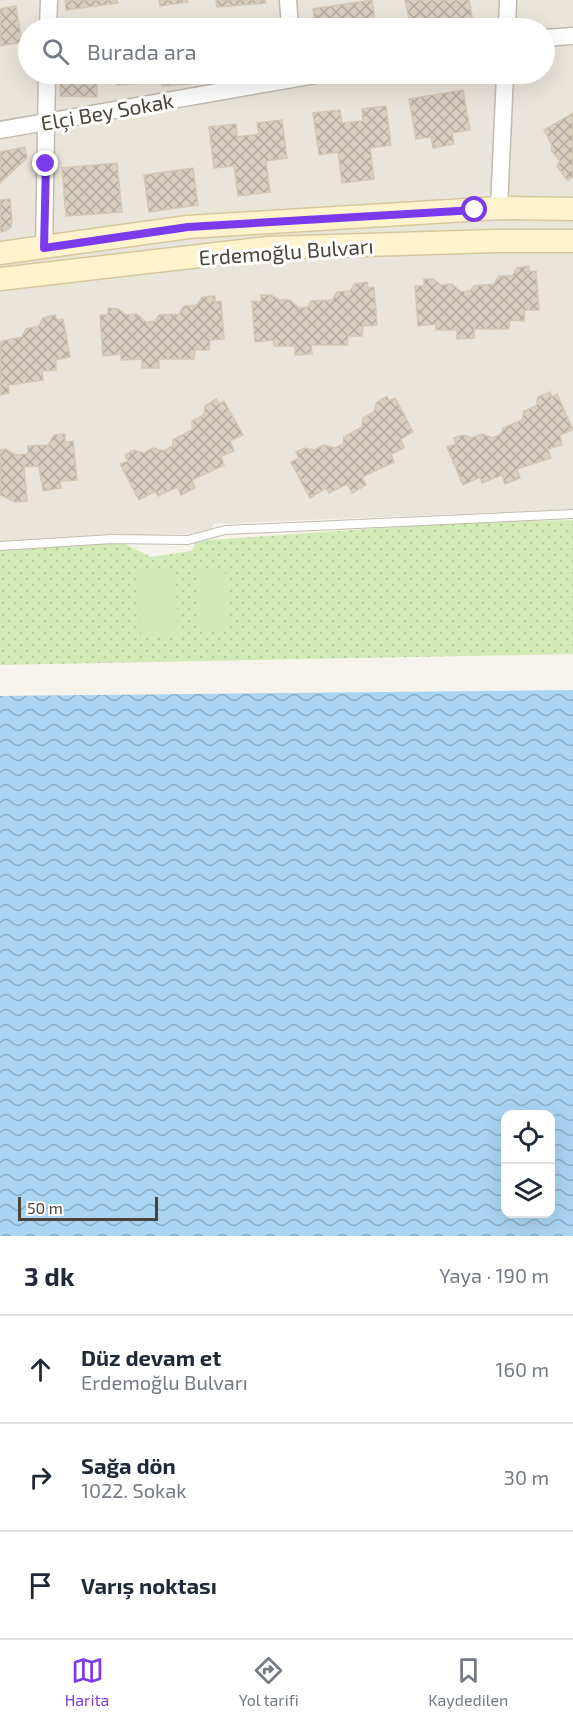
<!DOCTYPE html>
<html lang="tr">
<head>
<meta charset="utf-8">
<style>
	:root { --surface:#fff; --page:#f6f6f7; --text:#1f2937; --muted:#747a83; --line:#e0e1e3; --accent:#7c3aed }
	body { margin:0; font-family:"Exo 2",sans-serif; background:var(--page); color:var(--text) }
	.controls { position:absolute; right:18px; bottom:18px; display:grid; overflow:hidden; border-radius:12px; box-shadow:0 6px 24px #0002 }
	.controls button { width:54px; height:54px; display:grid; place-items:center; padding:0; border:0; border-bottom:2px solid var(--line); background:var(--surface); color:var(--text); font:30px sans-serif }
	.scale { position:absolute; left:18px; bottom:15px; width:140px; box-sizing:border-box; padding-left:6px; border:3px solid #4b4439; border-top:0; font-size:16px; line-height:21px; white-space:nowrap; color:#4b4439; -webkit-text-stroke:4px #fff; paint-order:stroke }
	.stop { position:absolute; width:18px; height:18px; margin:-14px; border:4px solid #7c3aed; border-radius:50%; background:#fff }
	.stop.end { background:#7c3aed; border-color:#fff; box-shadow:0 2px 6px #0008 }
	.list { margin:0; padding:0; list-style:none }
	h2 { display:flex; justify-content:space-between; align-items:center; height:78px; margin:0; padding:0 24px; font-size:26px }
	h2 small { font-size:20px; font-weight:400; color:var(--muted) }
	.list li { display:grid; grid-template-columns:39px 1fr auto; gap:18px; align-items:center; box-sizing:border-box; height:108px; padding:0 24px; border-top:2px solid var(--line) }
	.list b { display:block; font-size:22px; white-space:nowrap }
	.list p { margin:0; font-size:20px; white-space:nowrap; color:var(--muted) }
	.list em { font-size:20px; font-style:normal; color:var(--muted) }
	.icon { flex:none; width:33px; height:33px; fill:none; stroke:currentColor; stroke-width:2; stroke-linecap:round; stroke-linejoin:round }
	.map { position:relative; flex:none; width:573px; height:1236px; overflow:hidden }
	.search { position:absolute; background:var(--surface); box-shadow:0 6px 24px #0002; left:18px; right:18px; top:18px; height:66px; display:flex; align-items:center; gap:15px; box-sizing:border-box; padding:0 21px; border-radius:33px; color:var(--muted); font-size:22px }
	.sheet { height:402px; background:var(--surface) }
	nav { display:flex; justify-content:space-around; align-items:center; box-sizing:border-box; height:84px; border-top:2px solid var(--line); background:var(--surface); font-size:16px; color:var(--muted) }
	nav a { display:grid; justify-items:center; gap:3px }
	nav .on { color:var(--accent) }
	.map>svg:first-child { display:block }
	.residential { fill:#eae5da; fill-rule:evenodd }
	.grass { fill:url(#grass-dots) }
	.pitch { fill:#d2eab5 }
	.water { fill:url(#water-waves); fill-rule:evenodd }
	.building { fill:url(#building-cross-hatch); stroke:#d3c7b4; stroke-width:1.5 }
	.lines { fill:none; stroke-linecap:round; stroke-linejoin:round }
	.lane-casing { stroke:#c2bbae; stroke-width:10 }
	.street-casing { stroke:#c2bbae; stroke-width:19 }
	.secondary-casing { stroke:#d6c79b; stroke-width:25 }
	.lane { stroke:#fff; stroke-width:8 }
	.street { stroke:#fff; stroke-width:16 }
	.secondary { stroke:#fff3cd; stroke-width:22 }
	.route { stroke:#7c3aed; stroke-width:8 }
	.labels { text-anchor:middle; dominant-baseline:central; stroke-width:6; stroke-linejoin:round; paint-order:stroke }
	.street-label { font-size:21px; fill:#4b4439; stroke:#fff }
</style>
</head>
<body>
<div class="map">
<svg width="573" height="1236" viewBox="0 0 573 1236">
	<defs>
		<pattern id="grass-dots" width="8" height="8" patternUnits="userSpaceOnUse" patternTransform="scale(1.5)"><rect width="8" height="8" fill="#d2eab5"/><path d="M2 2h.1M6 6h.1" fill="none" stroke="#b6ca9c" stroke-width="1.8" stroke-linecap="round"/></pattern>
		<pattern id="water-waves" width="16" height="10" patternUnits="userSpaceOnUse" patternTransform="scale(1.5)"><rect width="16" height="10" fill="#a9d4f2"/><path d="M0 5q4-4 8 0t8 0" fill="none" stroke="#8caec5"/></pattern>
		<pattern id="building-cross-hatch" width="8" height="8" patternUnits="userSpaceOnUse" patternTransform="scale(1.5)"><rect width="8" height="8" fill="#d8cfc1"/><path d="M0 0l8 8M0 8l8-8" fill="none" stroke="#b1aa9e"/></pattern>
	</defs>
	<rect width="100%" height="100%" fill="#f6f3ec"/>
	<path class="residential" d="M0,0H573V509L214,524L209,533L0,541ZM28,28H544V74H28Z"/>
	<path class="grass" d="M573,520V654L0,665V549L121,542L151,557L191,551L197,541L451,523Z"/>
	<path class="pitch" d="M175,569L178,634L141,635L138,570Z
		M225,569L228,628L200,629L197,571Z"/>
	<path class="water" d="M573,690V1236H0V696ZM506,1114H550V1214H506Z"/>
	<path class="building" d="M65,0H117L118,3L66,10Z
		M159,0H187L188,2L160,6Z
		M216,0H265L266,3L217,7Z
		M372,0L376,28H316L313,9Z
		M405,0H469L474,28H411Z
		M16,6L22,42L0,46V9Z
		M259,20L261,28H200Z
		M150,25V28H112Z
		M60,74H97V97L60,96Z
		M116,74H153L154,82L117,85Z
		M161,74H190V84L162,86Z
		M463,90L470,130L452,133L454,144L433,148L431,137L416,139L409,99Z
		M386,106L391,145L370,148L374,179L342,183L338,152L319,155L313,113L340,110L342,123L363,121L362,109Z
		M573,113V177L567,180L557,166L560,161L551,150L552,145L544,130Z
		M282,120L287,158L266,161L270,192L238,196L234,166L214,168L209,127L236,124L237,137L259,134L257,123Z
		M25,147L27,158L0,183V152Z
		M117,163L122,212L66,216L62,168Z
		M193,168L198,205L149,212L144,175Z
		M10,199L12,220L11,227L5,231L0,232V200Z
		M529,266L530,272L536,271L539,310H525L524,321L510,320L509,329H474V338L457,339V330H436V324L418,326L415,286H424V279H433L441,285L452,284L461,292L470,291L474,286L494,284L499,276H512L517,268Z
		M367,282L368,288L374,287L377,325L363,326L362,336H348L347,345H311L312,354L295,355V346H274L273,340L255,342L252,301L261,302V295H271L279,300H290L299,308L308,307L311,301L332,300L337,292L350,291L355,284Z
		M215,296V302L221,301L224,339L210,340L209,350H195L194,359H159V368H142V359L121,360V354L103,356L100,315H108V308L118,309L126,315L137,314L146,322L155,321L159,315L179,314L184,306L197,305L202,297Z
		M55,315L57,320L63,319L70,357L56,360V370L42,371L43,380L8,385L9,393L0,395V345L2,341L22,337L26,329L39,326L43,318Z
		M550,392L552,397L557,394L573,430L560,435L562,445L548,449L551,458L517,469L520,478L505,484L502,475L482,483L480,477L463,485L447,447L456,444L454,438L463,435L472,438L482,434L493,438L501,434L503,428L522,420L524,411L536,406L538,397Z
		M387,396L389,401L395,398L413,432L401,439L404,448L391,454L394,462L362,477L366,485L352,493L347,484L329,493L326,488L310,498L291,462L299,458L296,452L304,448L314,450L324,445L335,448L343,444L344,437L362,427L363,418L374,412L376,403Z
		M216,399L219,404L224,401L243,435L230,441L234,451L221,456L224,465L192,480L195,488L181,495L177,487L158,496L155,491L139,500L120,464L128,461L125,455L134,450L143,453L153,448L164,451L173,446V440L192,430V421L204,415L205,406Z
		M65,434V442L73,441L77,480L60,481L61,488L43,491L39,466L24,467L27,501L15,502L0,495V450L6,449L16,455L28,454V446L48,445L54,435Z"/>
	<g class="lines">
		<defs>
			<path id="lane" d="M0,546L112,539L188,540L225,530L573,514"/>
			<path id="street" d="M288,0L290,28
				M48,28L49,0
				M507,28L508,0
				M544,38L573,36
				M0,130L321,74
				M499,208L505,74
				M44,248L47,74"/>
			<path id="secondary" d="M0,253L188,227L499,208L573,209
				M0,279L268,248L495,241H573"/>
		</defs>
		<use href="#lane" class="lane-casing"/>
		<use href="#street" class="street-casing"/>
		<use href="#secondary" class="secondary-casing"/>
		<use href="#lane" class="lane"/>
		<use href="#street" class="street"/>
		<use href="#secondary" class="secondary"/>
	</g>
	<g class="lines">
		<path class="route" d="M46,164L44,248L188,227L475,210"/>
	</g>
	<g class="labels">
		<g class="street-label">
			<text transform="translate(107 111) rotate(-10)">Elçi Bey Sokak</text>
			<text transform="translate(286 251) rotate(-4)">Erdemoğlu Bulvarı</text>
		</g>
	</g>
</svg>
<div class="controls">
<button><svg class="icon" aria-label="locate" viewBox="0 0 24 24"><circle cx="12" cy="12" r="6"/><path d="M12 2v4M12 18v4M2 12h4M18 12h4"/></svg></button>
<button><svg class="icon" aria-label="layers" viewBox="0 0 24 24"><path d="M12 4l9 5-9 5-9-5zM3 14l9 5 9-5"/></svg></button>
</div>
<div class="scale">50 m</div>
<div class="stop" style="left:475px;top:210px"></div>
<div class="stop end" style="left:46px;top:164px"></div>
<div class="search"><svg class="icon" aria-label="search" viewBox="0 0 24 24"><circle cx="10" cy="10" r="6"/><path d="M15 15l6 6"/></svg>Burada ara</div>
</div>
<section class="sheet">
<h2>3 dk<small>Yaya · 190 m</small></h2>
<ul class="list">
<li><svg class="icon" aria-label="ahead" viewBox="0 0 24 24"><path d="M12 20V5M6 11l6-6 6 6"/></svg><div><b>Düz devam et</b><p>Erdemoğlu Bulvarı</p></div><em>160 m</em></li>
<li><svg class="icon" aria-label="right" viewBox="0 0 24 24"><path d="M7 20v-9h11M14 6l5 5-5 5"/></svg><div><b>Sağa dön</b><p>1022. Sokak</p></div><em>30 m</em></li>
<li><svg class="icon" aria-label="arrive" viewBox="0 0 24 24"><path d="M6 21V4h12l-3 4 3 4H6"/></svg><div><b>Varış noktası</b></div></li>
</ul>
</section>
<nav>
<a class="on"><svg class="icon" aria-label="map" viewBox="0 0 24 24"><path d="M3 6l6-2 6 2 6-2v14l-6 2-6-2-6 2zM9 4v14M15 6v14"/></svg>Harita</a>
<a><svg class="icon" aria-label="directions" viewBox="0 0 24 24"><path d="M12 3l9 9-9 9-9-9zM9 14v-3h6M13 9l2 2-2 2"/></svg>Yol tarifi</a>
<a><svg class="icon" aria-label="saved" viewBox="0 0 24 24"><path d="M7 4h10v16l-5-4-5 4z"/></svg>Kaydedilen</a>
</nav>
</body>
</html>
